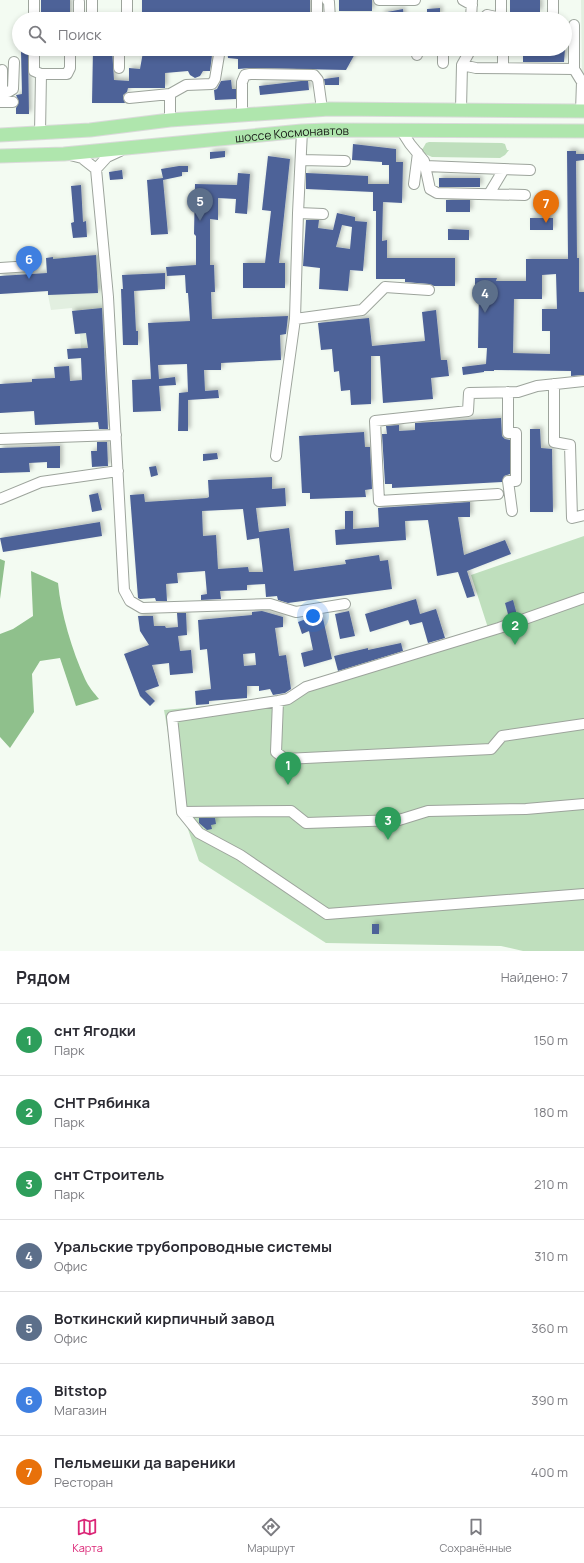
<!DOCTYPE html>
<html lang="ru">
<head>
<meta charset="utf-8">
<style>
	:root { --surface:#fff; --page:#f7f7f7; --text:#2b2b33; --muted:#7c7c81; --line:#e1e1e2; --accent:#db2777 }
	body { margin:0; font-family:Manrope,sans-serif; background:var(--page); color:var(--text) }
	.you { position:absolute; left:313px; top:616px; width:14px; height:14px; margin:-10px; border:3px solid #fff; border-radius:50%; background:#1a73e8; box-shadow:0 0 0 6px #1a73e833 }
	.badge { display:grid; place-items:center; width:26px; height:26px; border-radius:50%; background:var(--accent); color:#fff; font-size:13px; font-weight:700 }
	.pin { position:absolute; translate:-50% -33px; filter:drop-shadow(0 1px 2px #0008) }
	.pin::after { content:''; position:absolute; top:21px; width:14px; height:12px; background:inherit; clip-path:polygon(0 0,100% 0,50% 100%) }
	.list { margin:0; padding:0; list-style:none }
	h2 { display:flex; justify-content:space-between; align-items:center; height:52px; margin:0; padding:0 16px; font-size:17px }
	h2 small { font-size:13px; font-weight:400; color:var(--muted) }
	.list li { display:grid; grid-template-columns:26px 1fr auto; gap:12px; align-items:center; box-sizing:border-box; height:72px; padding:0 16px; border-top:1px solid var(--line) }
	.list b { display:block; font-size:15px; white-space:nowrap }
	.list p { margin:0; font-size:13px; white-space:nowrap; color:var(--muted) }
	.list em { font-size:13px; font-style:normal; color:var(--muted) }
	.icon { flex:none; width:22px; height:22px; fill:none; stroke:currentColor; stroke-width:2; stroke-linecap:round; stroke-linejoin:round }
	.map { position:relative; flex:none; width:584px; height:951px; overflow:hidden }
	.search { position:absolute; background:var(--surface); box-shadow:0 2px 6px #0003; left:12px; right:12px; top:12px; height:44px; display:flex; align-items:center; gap:10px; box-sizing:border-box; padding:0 14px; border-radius:22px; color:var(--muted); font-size:15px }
	.sheet { height:556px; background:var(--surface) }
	nav { display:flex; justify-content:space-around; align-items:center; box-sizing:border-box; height:56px; border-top:1px solid var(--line); background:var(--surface); font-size:11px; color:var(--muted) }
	nav a { display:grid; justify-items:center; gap:2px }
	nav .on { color:var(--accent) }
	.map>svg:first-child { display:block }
	.built { fill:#e2efe0 }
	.green { fill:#bfdfbd }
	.forest { fill:#8fc08c }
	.building { fill:#4e6298; fill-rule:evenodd; filter:url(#shadow) }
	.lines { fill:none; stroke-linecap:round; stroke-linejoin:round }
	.minor-casing { stroke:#9da49c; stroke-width:12 }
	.major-casing { stroke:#dadada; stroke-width:15 }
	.minor { stroke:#fff; stroke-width:10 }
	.major { stroke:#afe6ad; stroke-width:13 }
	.labels { text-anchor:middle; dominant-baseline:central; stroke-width:4; stroke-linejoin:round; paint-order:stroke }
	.street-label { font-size:12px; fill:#181a17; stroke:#fff }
</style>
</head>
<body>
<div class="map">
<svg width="584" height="951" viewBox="0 0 584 951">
	<defs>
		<filter id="shadow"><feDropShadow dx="2.5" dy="-2.5" stdDeviation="2" flood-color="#0004"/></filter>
	</defs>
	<rect width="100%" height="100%" fill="#f3fbf2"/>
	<path class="built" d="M581,0H584V81H582Z
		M100,255L106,356L68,359L67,349L81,348L80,334H75L72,308L51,310L48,295L46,258Z"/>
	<path class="green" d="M429,142L502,143L505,144L507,150H509L505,155L500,158L432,157L423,153L422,150L426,143Z
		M584,536V951H523L501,946L326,943L199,861L182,812L164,710L272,700L489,631L471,575Z"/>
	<path class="forest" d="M0,559L5,561L0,599Z
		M31,571L58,583C61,614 72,650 85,679C88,686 94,693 99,699L76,706L60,658L40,661L32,674L34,712L10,748L0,737V634L13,629L33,616Z"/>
	<path class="building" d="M41,0H70V19H41Z
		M142,0H310V19H142Z
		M339,0H372V11H339Z
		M510,0H540V12H510Z
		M440,8V16L427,17V9Z
		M403,9L404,19H384L382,13Z
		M93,49H112L114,80L129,81V68L140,69L143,52H212V55L210,71H203L200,76L195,78L190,75L188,71L165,73V88H128L127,92L123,95V98L125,103H92Z
		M227,49L323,51L322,49L357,50L346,70L250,68L238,69V59L228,58Z
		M523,49H565L564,62H523Z
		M21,51H28L29,114H16V108L19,102L16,95L22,94Z
		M339,77V85H325L324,79Z
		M231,80L232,89H236V99L215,100L214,90L217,89L221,81Z
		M301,81H308L309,90L260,95L259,86Z
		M353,144L396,149V162H403L402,203L383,202L382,241L387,240V258H455V286H434L429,284L405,282V279H376V211H373V192L306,189V173L368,176V184H389V165H382V162L352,160Z
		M225,151V157L210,159V152Z
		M567,151H576V154H584V160L576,161L577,258H579V292H584V375L571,376V371L494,370V371H484V372L463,375L462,367L486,364L487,348H478L479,287H475V278H497L496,281H526V259H568ZM556,274L557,309H542V331H550V354L513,353L514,299H542V275Z
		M268,156L290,159L279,263H285V288H243V263H265L271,211L262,210Z
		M179,166H188V172H182V176L163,180L168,234L151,235L147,180L163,178L161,169Z
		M122,170L123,179L110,180L109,172Z
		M238,173L250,174L247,214L235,213L236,199L218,198V220L210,219V265H214L215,292H211L212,319L288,316L286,334L280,335L281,360L221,363V370H204L205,391L218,390L219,398L188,400V431H178L179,393L188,392L187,364L158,365L159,379L175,377L176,385L159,386L161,411L133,412L132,380L151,379L148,323L190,321L188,293H186L185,275L167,276L166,267L196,265V236L194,234L195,184L237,185Z
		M439,178H480V187H439Z
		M81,185L83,222L86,221L87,237L73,238L71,223L74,222L71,186Z
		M446,200H470V212H446Z
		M337,213L355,217V221L367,222L363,271L350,270L348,291L319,289L320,268L303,266L306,220H319L318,228L333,230ZM342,225L352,227L350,249L336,247Z
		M530,218H553V230H530Z
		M448,229L469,230V240H448Z
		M96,255L98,293L48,295V291L0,294V276L47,273L46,258L53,257V259Z
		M165,273V289L134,291L136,331H138V345H123L121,289H123L122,275Z
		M102,308L108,429H99L98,422L35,425L34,411L0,413V384L32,382V379L55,378L54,367L69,366L70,381L82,380L81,358L68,359L67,349L88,348L86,333L75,334L72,311Z
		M436,310L441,360H447L449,376L431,378L433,399L383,403L380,356H371V404L351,405L350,390L341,391L339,371L334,372L332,349L321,350L318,323L369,318L372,346L425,341L422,312Z
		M501,418L502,436L505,439L510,440V474L504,476L502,482L392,488V484H385L382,434H387L386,426L399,425V431L415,430V423Z
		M530,429H540L541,448L552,449L553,512H530Z
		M364,432L365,447H370L372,489L365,490L366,497L310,499V493H302L299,436Z
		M97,442H107L108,466L92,467L91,451H97Z
		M60,446V468H47V462L29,463L30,472L0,473V448Z
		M217,453L218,459L203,461V454Z
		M156,466L158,475L151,477L149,467Z
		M272,477V489L285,488L286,506L256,508L259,532L289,528L294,571L346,564L345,560L379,555L380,561L388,560L392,589L288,603L278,600L277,596L266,597L265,584L247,585V590L220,591L221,599L201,600V595L207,594L205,571L177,573L178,583L166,584L167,601H156L155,598L140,599L138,598L130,495L144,494L145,502L207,498L209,497L208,480ZM243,509L247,540L259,538L263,572H249L248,567L218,569L216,535L203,536L202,511Z
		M98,493L102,510L92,512L89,495Z
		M470,502V517H458L464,555L505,540L511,554L467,571L475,596L467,598L458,572L437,576L428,520L405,521L406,540L336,545L335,530L345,529V511H353V529L379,527L378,508Z
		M100,522L102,536L3,552L0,538Z
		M416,599L420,614L436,609L445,638L428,643L422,622L410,625L408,620L370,632L365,614Z
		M513,600L517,615L509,618L505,603Z
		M262,611L283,617V627L275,628L279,656L286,655L291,689L285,693L273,695L270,689L259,691V686H247V698L209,701V704L196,705L195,691L211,689L207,649L200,650L198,620L252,615V612ZM255,653L256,665L244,666L243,654Z
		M349,611L355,636L340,639L335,614Z
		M177,613H186L187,635L178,636L180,651L191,650L193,673L170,675L169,663L152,665L159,686L145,691L155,701L150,706L140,696L124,654L149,645L140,631L138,616H153L154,626H165L166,628L178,627Z
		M322,614L332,659L304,667L301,653L313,650L309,631L302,634L298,622L306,619L305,617Z
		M401,643L403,651L338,671L334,656L368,648V650Z
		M199,818H215L216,824L211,825L212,829L207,830L199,823Z
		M372,924H379V934H372Z"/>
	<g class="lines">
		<defs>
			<path id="minor" d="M327,0L329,2L330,19
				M379,0H415
				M463,0L472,5
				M501,18V0
				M34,19V0
				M79,19V2
				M92,19V0
				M127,19V0
				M317,19V0
				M471,19L472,0
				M483,19L487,15L501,18H551L553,13V0
				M34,49V71L41,74L40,133
				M417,55V49
				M443,63V49
				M462,65L476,68L574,69L582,82L581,111
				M119,68V49
				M503,68V49
				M574,69V25
				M41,74H67L70,68V49
				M0,92H8L13,89L14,62
				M2,92V70
				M129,98L170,94
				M0,102H13
				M461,109L462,65L471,49
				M242,115V82L245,75L250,74L314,75L318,80L322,109
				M170,120V94L186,85L212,84L215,79L220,49
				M401,130L410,144L424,161L430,189L437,193L525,195
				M120,151L107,157L96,169L108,297L124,590L130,601L142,608L270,604L296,612L345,604
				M70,155L82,158L96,169
				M301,160L345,161
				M425,166L530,170
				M414,184L418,153
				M489,194L504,169
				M298,213L302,131
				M323,214L298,213L295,319L362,310L385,287L429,290
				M0,268L31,266
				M554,384V442L570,445L572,518L584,515
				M508,392V433H516V481H508L512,511
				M0,439L116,435
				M276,456L295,319
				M498,494L379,501L375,421L468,411L469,393L518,392L537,386L584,381
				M0,499L41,482L118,471
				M584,598L499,628L306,687L288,699L278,701L172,717L182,812L199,833L240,855L327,914L584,894
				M278,701L276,752L285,759L491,749L502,736L584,724
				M182,812L291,811L306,823L399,820L428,811L526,809L584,804"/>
			<g id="major">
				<path d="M0,135L90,130L170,120L329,109L584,111"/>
				<path id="s1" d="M0,156L64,154L302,131L327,130L584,131"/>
			</g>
		</defs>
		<use href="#minor" class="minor-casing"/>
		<use href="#major" class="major-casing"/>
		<use href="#minor" class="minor"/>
		<use href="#major" class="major"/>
	</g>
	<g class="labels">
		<g class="street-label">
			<text stroke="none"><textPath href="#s1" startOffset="293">шоссе Космонавтов</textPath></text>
		</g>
	</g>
</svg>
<div class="you"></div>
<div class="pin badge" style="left:288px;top:785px;background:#2e9e5b">1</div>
<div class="pin badge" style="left:515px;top:645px;background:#2e9e5b">2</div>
<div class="pin badge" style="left:388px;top:840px;background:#2e9e5b">3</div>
<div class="pin badge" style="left:485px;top:313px;background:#5c6f8a">4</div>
<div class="pin badge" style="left:200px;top:221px;background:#5c6f8a">5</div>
<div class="pin badge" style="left:29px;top:279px;background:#3f7fe0">6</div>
<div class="pin badge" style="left:546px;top:223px;background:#e8710a">7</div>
<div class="search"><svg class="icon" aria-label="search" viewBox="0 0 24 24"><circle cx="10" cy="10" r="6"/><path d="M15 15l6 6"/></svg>Поиск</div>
</div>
<section class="sheet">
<h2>Рядом<small>Найдено: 7</small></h2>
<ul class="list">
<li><span class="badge" style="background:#2e9e5b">1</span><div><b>снт Ягодки</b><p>Парк</p></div><em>150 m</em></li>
<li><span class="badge" style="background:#2e9e5b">2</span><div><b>СНТ Рябинка</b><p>Парк</p></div><em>180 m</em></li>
<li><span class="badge" style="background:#2e9e5b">3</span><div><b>снт Строитель</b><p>Парк</p></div><em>210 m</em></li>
<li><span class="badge" style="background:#5c6f8a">4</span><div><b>Уральские трубопроводные системы</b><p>Офис</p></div><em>310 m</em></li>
<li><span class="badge" style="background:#5c6f8a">5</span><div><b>Воткинский кирпичный завод</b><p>Офис</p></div><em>360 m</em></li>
<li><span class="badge" style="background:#3f7fe0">6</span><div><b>Bitstop</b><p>Магазин</p></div><em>390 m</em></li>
<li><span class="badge" style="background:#e8710a">7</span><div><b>Пельмешки да вареники</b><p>Ресторан</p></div><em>400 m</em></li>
</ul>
</section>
<nav>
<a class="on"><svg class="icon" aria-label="map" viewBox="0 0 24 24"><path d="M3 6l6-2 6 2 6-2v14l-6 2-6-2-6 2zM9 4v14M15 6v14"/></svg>Карта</a>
<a><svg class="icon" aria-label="directions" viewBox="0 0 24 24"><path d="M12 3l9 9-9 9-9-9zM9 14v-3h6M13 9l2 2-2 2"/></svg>Маршрут</a>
<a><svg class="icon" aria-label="saved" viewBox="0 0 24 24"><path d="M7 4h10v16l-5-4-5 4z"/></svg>Сохранённые</a>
</nav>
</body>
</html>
